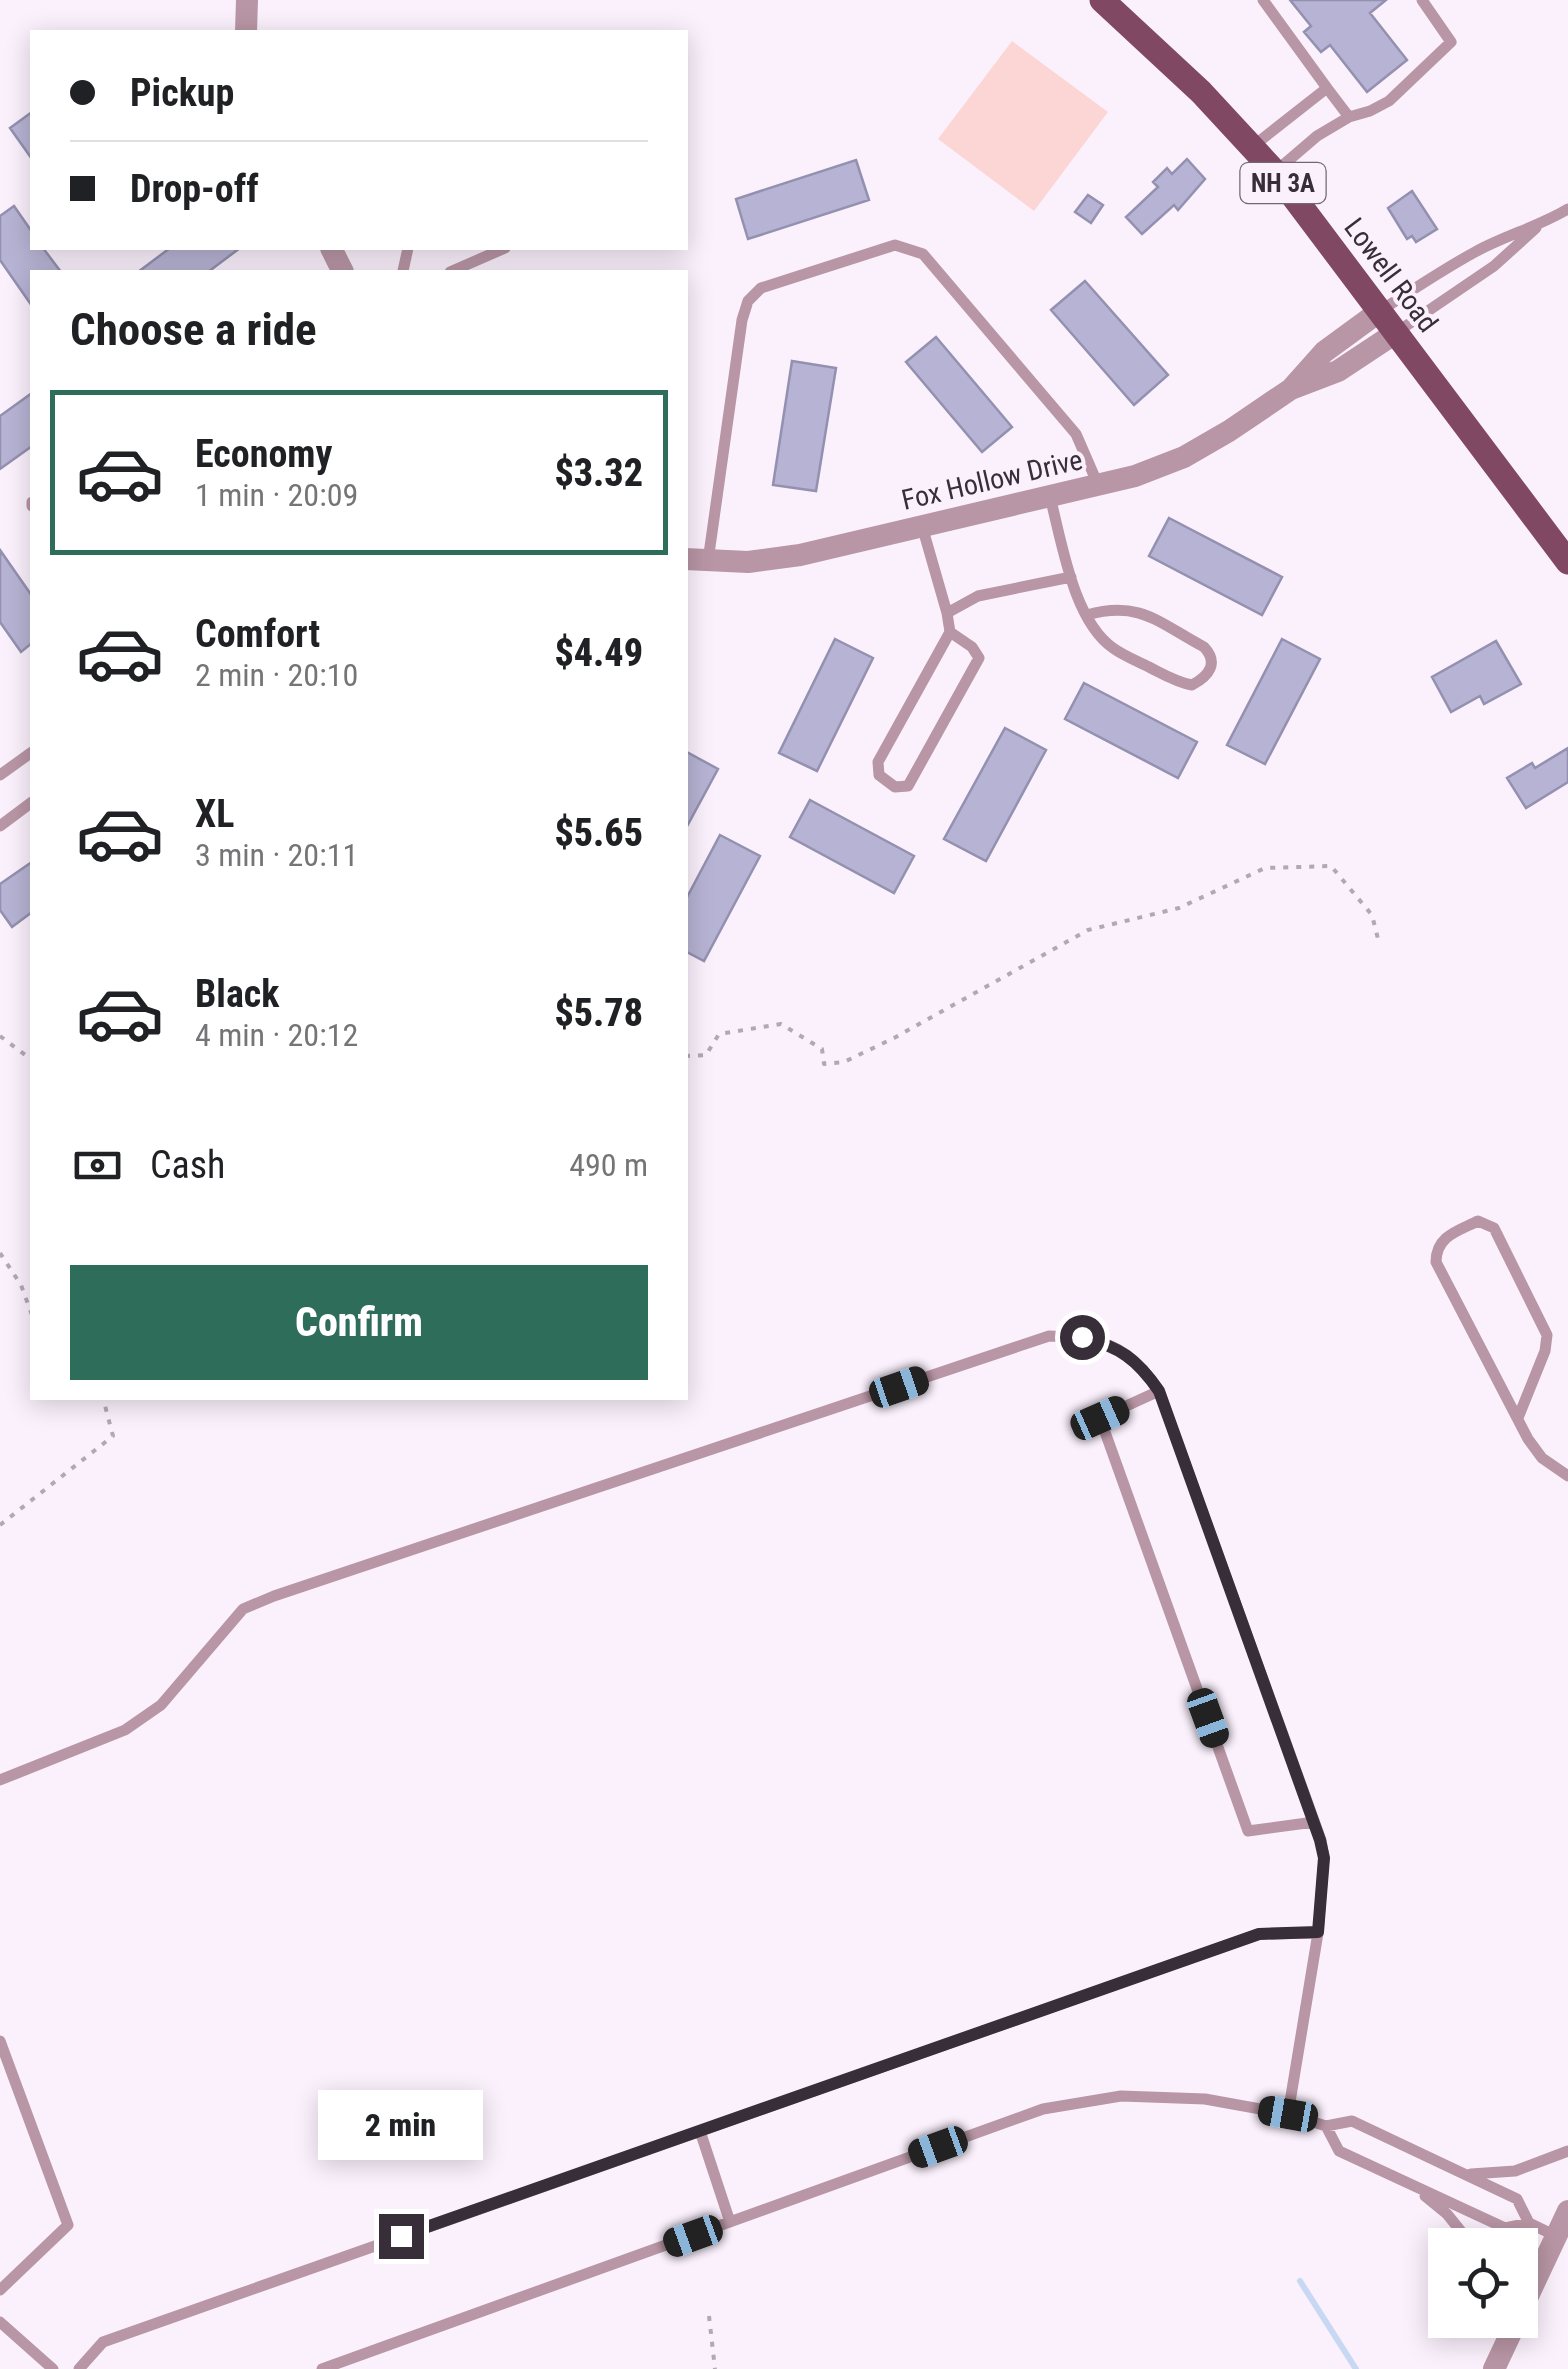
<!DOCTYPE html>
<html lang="en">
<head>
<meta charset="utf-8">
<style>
  :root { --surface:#fff; --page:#f2f2f2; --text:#202124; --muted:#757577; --line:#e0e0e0; --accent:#2e6d59 }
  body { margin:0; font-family:"Roboto Condensed",sans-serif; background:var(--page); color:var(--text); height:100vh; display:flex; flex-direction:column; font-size:38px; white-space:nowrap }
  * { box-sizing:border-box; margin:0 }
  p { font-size:32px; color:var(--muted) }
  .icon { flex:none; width:55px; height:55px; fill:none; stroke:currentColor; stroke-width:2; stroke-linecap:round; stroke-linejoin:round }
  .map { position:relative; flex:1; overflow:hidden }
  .details { position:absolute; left:30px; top:270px; width:658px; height:1130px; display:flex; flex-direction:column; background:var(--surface); border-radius:0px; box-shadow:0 5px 25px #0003 }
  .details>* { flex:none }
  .guide { position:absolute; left:30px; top:30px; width:658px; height:220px; border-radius:0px; box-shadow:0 5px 25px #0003; display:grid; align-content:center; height:220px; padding:0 40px; background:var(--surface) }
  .fabs { position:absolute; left:1428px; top:2228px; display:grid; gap:20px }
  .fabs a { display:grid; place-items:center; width:110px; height:110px; border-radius:0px; background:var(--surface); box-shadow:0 5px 25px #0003; font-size:50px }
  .end { position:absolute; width:45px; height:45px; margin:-22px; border:12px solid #372e39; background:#fff; box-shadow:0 0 0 5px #fff }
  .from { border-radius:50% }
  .bubble { position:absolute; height:70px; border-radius:0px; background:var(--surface); box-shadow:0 5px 25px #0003; font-size:32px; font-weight:800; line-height:70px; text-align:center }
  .car { position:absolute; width:30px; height:60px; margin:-30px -15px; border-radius:12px; box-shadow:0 0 8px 2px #0007; background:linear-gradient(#222 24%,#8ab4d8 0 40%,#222 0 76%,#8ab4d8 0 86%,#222 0) }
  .guide b { display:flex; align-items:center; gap:35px; height:95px; font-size:38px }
  .guide b+b { border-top:2px solid var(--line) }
  .guide i { width:25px; height:25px; background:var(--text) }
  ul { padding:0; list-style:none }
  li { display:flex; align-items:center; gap:30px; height:165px; margin:0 20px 15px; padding:0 20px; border:5px solid transparent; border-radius:0px }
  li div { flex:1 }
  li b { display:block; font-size:38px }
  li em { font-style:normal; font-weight:800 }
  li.current { border-color:var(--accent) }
  li>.icon { width:90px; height:90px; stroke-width:1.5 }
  h2 { padding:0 40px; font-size:45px; line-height:120px }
  .pay { display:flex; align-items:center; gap:25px; height:110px; padding:0 40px; font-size:38px }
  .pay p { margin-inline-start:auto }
  .action { display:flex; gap:20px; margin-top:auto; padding:20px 40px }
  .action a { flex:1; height:115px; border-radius:0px; background:var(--accent); color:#fff; font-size:40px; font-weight:800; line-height:115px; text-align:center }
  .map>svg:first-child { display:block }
  .green { fill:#fcd6d4 }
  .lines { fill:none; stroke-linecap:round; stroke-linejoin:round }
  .stream { stroke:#c8d8f2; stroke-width:6 }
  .building { fill:#b7b3d4; stroke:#9490af; stroke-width:2.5 }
  .path { stroke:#b2a8b4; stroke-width:4; stroke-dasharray:5 8; stroke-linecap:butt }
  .lane { stroke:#b996a5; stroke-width:11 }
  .street { stroke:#b996a5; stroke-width:22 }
  .primary { stroke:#814863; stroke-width:25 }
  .route { stroke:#372e39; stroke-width:12 }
  .labels { text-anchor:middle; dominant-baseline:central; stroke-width:8; stroke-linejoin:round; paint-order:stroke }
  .shield { fill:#fbf1fd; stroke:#726874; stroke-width:2.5 }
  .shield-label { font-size:25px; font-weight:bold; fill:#372e39 }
  .street-label { font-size:28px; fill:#372e39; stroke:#fbf1fd }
</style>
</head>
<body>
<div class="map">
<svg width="1568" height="2369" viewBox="0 0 1568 2369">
  <rect width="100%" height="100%" fill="#fbf1fd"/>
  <path class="green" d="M1012 41 1108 112 1034 211 938 139Z"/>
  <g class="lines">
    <path class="stream" d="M1300 2281 1356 2369"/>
  </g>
  <path class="building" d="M1290 0H1386L1370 13 1407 60 1367 92 1330 45 1321 52 1304 32 1311 26Z
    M32 112V159L10 128Z
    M1187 159 1205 179 1178 210 1174 205 1142 234 1126 217 1158 187 1153 182 1167 168 1172 174Z
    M856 160 869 200 748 239 736 199Z
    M1412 191 1437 229 1416 242 1412 236 1407 239 1388 208Z
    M1088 195 1103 205 1091 223 1075 212Z
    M14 206 32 232V248H43L61 272H32V306L0 260V216Z
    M170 248H240L208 272H138Z
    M1085 281 1168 375 1134 405 1051 310Z
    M936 337 1012 427 982 452 906 362Z
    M792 361 836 368 816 491 773 485Z
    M32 393V446L0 469V416Z
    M1169 518 1282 577 1262 615 1149 556Z
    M0 550 32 596V643L21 652 0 622Z
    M835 639 873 658 817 771 779 753Z
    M1282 639 1320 659 1265 764 1227 745Z
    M1496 641 1521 684 1484 704 1480 696 1451 712 1432 677Z
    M1084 683 1197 742 1178 778 1065 719Z
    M1005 728 1046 750 986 861 944 839Z
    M1568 748V782L1526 808 1507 778 1532 763 1535 768Z
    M685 751 718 769 685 830Z
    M810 800 914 856 894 893 790 837Z
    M720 835 760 856 704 961 685 951V901Z
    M32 862V912L12 927 0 910V884Z"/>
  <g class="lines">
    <path class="path" d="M0 1036 32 1060
      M685 1056 706 1055 719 1034 781 1024 822 1049 824 1064 844 1062 894 1038 1088 930 1179 908 1265 868 1331 866 1372 915 1379 943
      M0 1253 21 1285 32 1315
      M0 1525 113 1436 103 1398
      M709 2316 715 2369"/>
    <path class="lane" d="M1327 88 1349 117
      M1252 147 1327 88 1263 0
      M1275 172 1317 136 1349 117 1370 111 1389 101 1451 42 1422 0
      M403 271 408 248
      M450 272 505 248
      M1380 311C1411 291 1442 270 1475 252 1506 235 1538 227 1568 209
      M1397 332 1494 266 1536 228
      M1050 497C1062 542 1073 620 1113 648 1124 656 1137 661 1149 667 1163 674 1176 682 1192 685 1209 676 1219 663 1204 647 1159 623 1140 600 1087 615
      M32 502V506
      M922 526 947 613
      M708 561 742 320 748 301 761 288 895 245 923 254 1076 434 1099 487
      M950 632 972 647 979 658 908 786 895 787 879 775 878 762 950 632 947 613 978 596 1071 577
      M0 775 32 752
      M0 826 32 802
      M1159 1391 1100 1418 1248 1831 1314 1822
      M1518 1418 1545 1351 1547 1335 1494 1228 1478 1221C1458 1231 1436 1236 1436 1262L1528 1439 1542 1458 1568 1476
      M0 1780 125 1730 161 1705 243 1609 274 1596 1049 1336C1103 1338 1129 1345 1159 1391L1321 1840 1324 1858 1318 1933 1288 2114
      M0 2041 68 2225 0 2290
      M1326 2126 1339 2151 1505 2228 1529 2223 1556 2236
      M700 2131 730 2222
      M1471 2174 1515 2171 1568 2151
      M1425 2196 1447 2214 1472 2245
      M0 2322 53 2369
      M79 2369 103 2342 1259 1934 1318 1933
      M322 2369 1043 2109 1121 2096 1205 2099 1288 2114 1326 2126 1352 2121 1517 2199 1529 2223"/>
    <path class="street" d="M246 32 247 0
      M331 248 343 272
      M1291 389 1324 352 1380 311
      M685 559 748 562 800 555 1135 476 1184 457 1229 431 1291 389 1338 371 1397 332
      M1520 2313 1568 2211
      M1494 2369 1517 2320"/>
    <path class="primary" d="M1102 0 1201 92 1275 172 1568 562"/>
  </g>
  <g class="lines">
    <path class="route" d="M401 2236 1259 1934 1318 1932 1324 1858 1320 1840 1159 1391C1137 1359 1120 1347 1082 1337"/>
  </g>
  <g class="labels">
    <rect class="shield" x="1240.5" y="163" width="85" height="40" rx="8"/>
    <g class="shield-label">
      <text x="1283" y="183">NH 3A</text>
    </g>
    <g class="street-label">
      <text transform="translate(1391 275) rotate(53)">Lowell Road</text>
      <text transform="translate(992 480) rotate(-13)">Fox Hollow Drive</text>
    </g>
  </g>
</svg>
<div class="fabs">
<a><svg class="icon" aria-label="locate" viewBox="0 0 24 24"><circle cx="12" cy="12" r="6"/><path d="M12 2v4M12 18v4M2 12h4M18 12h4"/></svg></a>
</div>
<i class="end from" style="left:1082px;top:1337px"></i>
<i class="end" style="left:401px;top:2236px"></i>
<div class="bubble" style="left:318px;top:2090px;width:165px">2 min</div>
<i class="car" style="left:899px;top:1387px;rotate:71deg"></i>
<i class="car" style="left:1100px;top:1418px;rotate:66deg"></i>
<i class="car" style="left:1208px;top:1718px;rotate:160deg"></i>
<i class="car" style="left:1288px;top:2114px;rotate:280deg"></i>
<i class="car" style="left:938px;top:2147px;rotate:250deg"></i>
<i class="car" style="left:693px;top:2236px;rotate:250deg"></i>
<div class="guide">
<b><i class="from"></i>Pickup</b>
<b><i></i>Drop-off</b>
</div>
<section class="details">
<h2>Choose a ride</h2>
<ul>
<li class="current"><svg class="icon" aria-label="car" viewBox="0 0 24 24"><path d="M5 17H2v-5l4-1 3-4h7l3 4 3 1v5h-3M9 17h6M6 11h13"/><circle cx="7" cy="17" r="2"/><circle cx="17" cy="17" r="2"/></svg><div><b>Economy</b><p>1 min · 20:09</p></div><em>$3.32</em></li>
<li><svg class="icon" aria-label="car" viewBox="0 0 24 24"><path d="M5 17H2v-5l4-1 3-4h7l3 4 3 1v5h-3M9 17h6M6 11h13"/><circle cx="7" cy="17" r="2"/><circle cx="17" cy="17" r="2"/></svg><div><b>Comfort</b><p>2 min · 20:10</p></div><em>$4.49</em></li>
<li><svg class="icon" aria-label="car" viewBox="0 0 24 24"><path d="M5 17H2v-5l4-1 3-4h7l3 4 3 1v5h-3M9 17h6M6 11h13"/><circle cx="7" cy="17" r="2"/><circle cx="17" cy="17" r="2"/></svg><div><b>XL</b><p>3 min · 20:11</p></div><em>$5.65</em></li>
<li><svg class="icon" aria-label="car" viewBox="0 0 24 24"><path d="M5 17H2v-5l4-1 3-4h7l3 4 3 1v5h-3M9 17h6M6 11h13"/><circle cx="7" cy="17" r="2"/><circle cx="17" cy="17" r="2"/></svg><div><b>Black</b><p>4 min · 20:12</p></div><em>$5.78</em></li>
</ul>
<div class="pay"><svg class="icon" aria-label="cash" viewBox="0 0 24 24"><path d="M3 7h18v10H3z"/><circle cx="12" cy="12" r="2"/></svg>Cash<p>490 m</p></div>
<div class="action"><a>Confirm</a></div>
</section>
</div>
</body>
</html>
